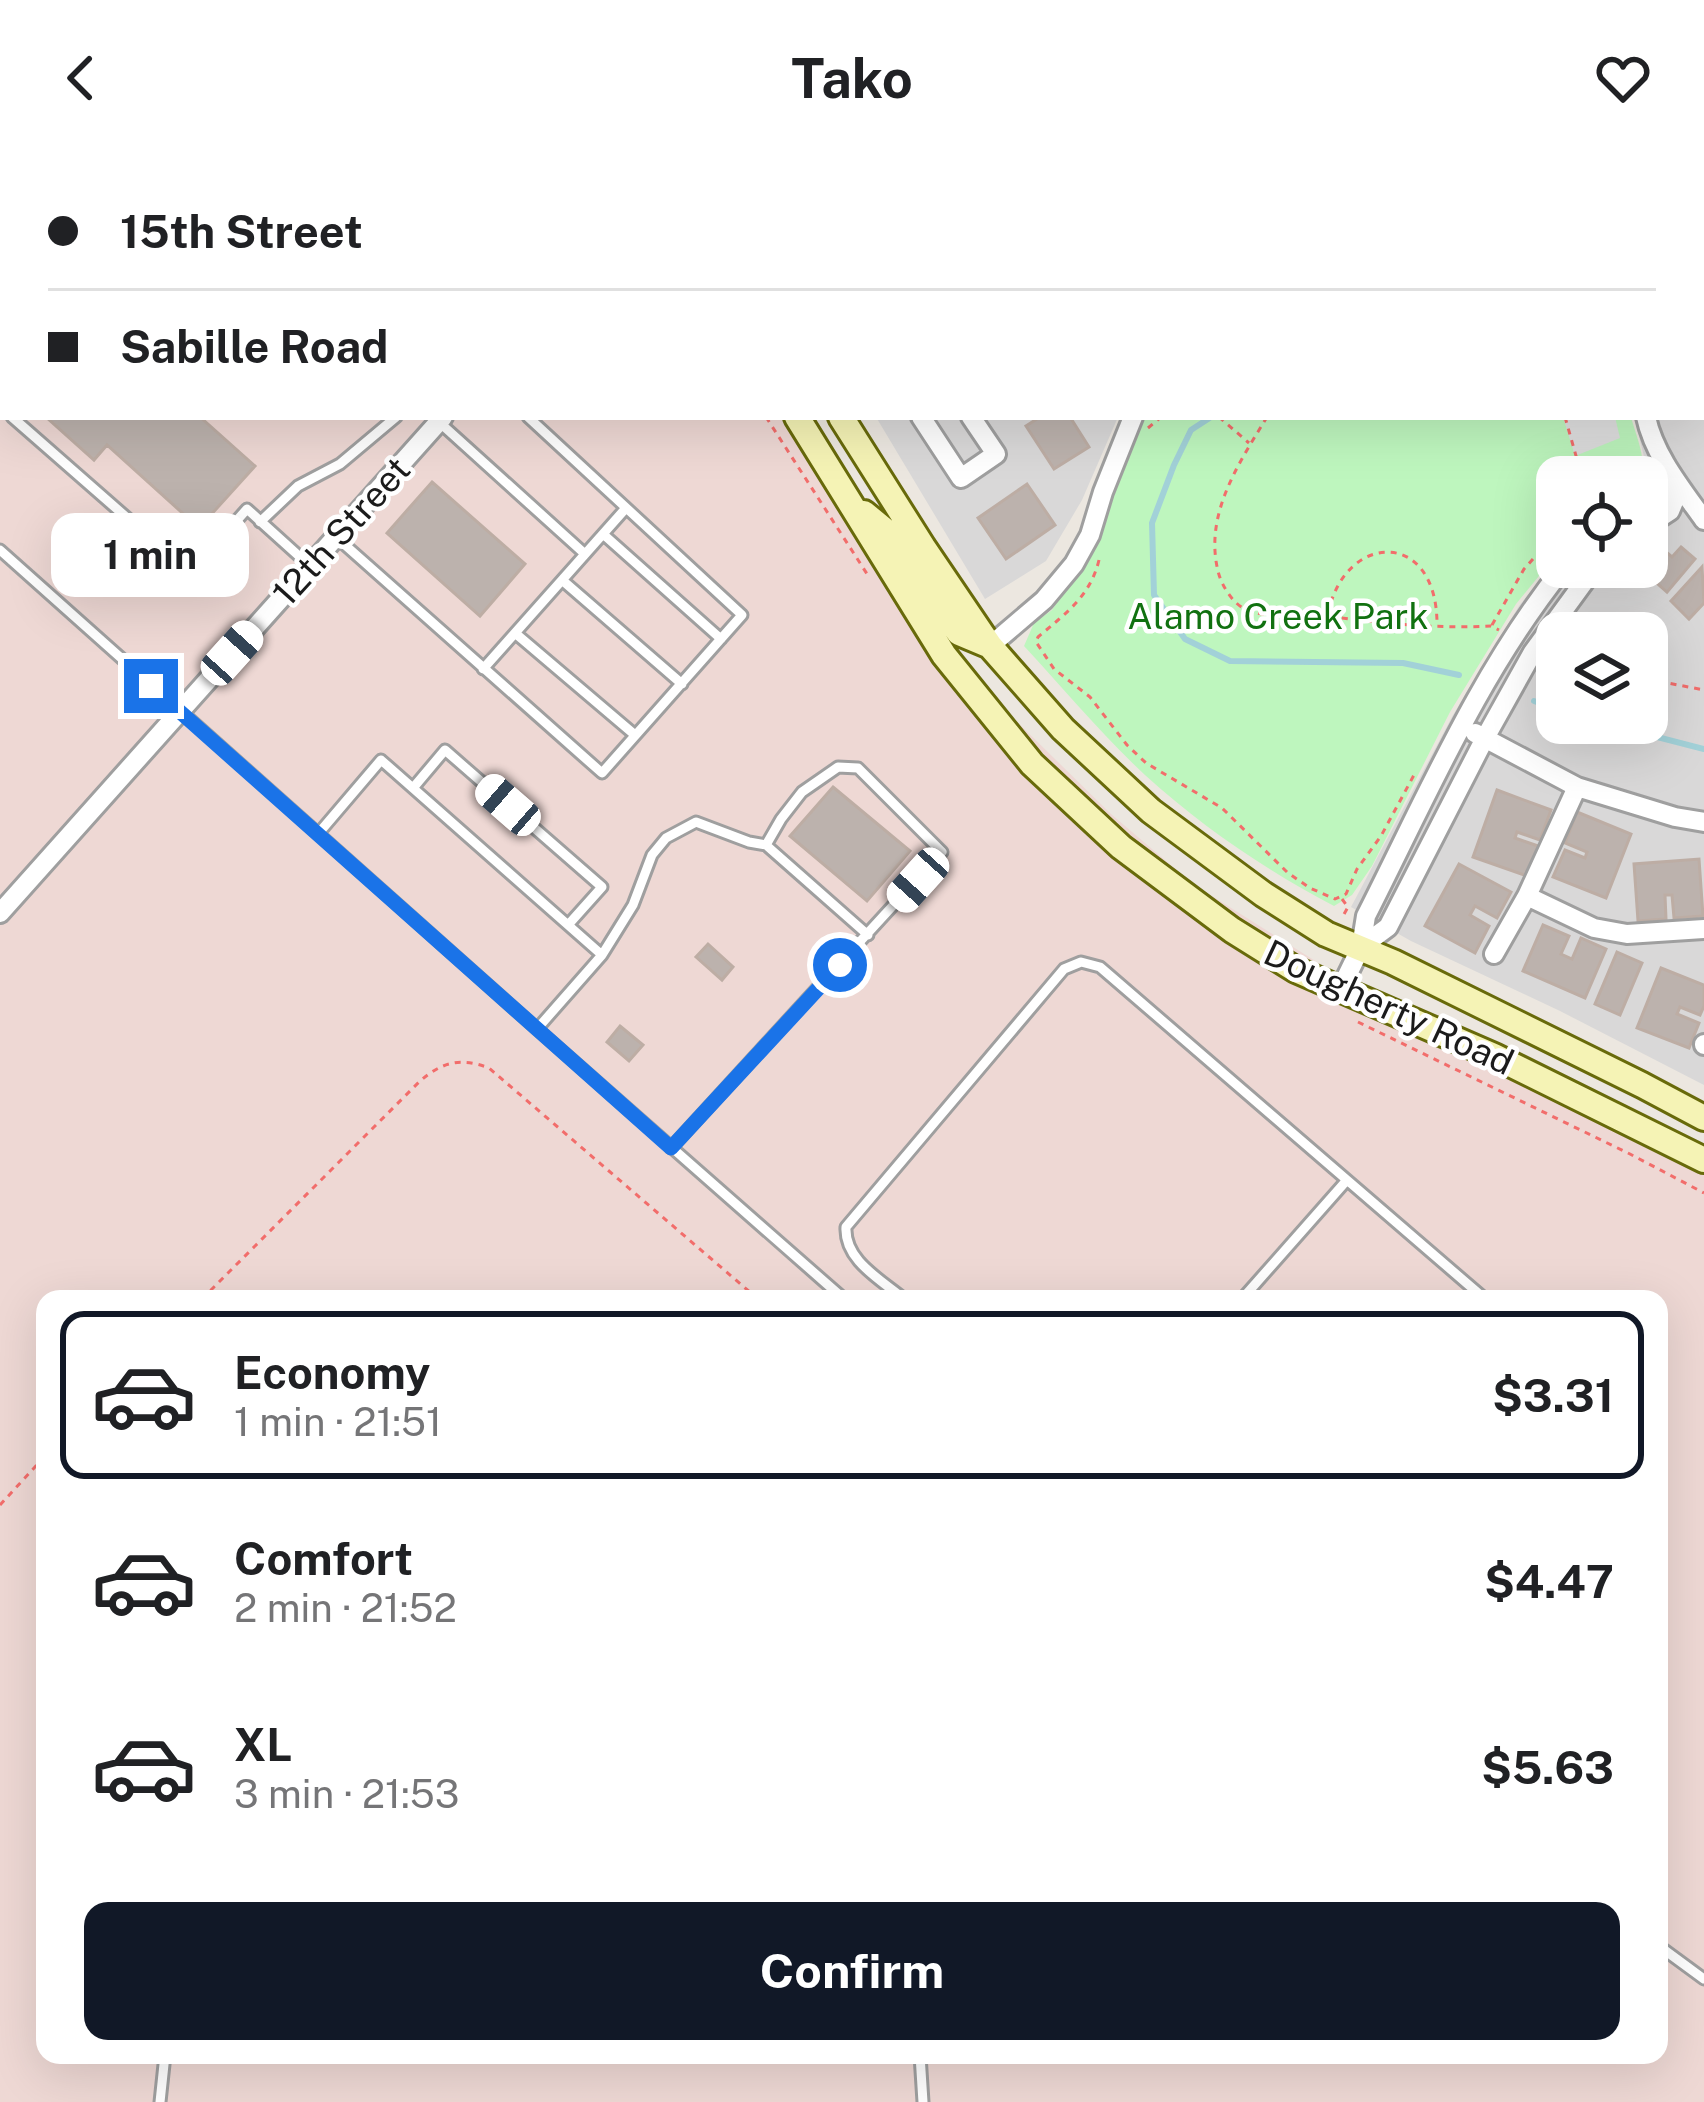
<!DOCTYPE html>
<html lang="en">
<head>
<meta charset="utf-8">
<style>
  :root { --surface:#fff; --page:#f2f2f2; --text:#202124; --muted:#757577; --line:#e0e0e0; --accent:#111827 }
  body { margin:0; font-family:"Public Sans",sans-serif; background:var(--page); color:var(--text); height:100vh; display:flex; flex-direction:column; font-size:45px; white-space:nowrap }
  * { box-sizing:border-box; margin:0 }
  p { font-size:39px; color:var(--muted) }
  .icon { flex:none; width:66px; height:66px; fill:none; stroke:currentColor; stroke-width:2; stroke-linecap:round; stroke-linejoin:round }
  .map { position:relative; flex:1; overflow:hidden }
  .panel { position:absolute; left:36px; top:1134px; width:1632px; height:774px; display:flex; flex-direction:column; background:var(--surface); border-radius:24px; box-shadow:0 12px 48px #0002 }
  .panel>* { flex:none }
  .top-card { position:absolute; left:0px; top:0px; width:1704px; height:264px; box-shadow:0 12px 48px #0002; display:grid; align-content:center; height:264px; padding:0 48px; background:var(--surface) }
  .fabs { position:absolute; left:1536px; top:300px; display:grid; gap:24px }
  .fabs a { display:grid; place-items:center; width:132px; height:132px; border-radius:24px; background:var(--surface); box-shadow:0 12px 48px #0002; font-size:60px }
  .end { position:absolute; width:54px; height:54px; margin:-27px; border:15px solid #1a73e8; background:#fff; box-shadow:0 0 0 6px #fff }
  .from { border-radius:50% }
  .bubble { position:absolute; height:84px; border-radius:24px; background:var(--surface); box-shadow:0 12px 48px #0002; font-size:39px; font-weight:700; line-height:84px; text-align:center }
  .car { position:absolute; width:36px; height:72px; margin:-36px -18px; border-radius:15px; box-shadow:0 0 9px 3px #0007; background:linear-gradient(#fff 24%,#345 0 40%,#fff 0 76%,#345 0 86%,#fff 0) }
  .top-card b { display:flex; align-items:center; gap:42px; height:114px; font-size:45px }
  .top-card b+b { border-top:3px solid var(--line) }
  .top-card i { width:30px; height:30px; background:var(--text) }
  ul { padding:21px 0 0; list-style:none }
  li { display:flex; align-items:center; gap:36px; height:168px; margin:0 24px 18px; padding:0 24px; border:6px solid transparent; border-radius:24px }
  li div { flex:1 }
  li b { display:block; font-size:45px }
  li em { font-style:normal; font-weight:700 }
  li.active { border-color:var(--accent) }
  li>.icon { width:108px; height:108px; stroke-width:1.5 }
  .primary-button { display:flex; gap:24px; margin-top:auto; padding:24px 48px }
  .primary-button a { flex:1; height:138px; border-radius:24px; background:var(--accent); color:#fff; font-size:48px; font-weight:700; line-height:138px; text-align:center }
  header { display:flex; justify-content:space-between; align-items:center; height:156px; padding:0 48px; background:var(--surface); font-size:54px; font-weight:700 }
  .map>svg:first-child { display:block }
  .residential { fill:#d9d8d8; fill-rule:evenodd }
  .military { fill:#eed8d4; fill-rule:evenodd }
  .park { fill:#bef6be }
  .parking { fill:#dfdfdf }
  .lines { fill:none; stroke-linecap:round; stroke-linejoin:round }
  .stream { stroke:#a2d1d8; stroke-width:6 }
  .building { fill:#bcb2ad; stroke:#bdada4; stroke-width:3 }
  .lane-casing { stroke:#9f9f9f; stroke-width:15 }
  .street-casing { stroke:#9f9f9f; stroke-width:24 }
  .secondary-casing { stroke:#686a0a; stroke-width:30 }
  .path { stroke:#f26d6b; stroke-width:3; stroke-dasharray:6 6; stroke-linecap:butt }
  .lane { stroke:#fff; stroke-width:9 }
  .street { stroke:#fff; stroke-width:18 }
  .secondary { stroke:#f5f3b5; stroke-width:24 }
  .route { stroke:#1a73e8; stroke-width:15 }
  .labels { text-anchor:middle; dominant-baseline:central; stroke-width:9; stroke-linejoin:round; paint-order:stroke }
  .street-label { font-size:36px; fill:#1b1b1b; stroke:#fff }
  .park-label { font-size:36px; fill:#117110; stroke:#fff }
</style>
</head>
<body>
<header><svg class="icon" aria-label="back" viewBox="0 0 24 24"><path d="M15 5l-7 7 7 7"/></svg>Tako<svg class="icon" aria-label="heart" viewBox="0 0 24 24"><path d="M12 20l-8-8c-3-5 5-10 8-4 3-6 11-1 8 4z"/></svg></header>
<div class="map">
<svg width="1704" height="1946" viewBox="0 0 1704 1946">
  <rect width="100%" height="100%" fill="#ece7e0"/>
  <path class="residential" d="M706 0H1167L1169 3H708Z
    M1357 0H1704V929L1560 855 1411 785 1351 751 1453 559 1519 450 1557 402V411H1647L1645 321 1648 316 1634 261H1701V3H1358ZM1557 477H1647V567H1557Z
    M876 261H1118L1082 344 1046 405 985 443Z"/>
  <path class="military" d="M0 0H609L612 3H3V261H807L960 498 1006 555 1111 658 1193 728 1352 828 1704 999V1946H0ZM45 1143H1659V1899H45Z"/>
  <path class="park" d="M1144 261H1631C1636 280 1647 303 1641 321H1557V398L1516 448 1450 556 1372 710 1352 739 1334 750C1266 714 1202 671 1145 619 1102 579 1064 533 1024 490L1034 467 1052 454 1094 390Z"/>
  <path class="parking" d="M1563 261H1615L1620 282 1575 300Z"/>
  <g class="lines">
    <path class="stream" d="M1286 0 1288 3
      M1211 261 1191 274 1174 309 1152 367 1154 439 1185 483 1230 505 1403 507 1459 519
      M1534 545 1557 553
      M1603 567 1704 593"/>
  </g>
  <path class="building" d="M46 261H200L255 310 199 372 107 289 94 304Z
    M1040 261H1070L1089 291 1054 313 1026 270Z
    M432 326 525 408 480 460 387 377Z
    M1027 328 1055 369 1006 403 978 362Z
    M1681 391 1695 403 1667 436 1650 421 1654 416 1649 411 1664 394 1672 401Z
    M1702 411 1704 447 1689 463 1671 445Z
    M833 631 910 695 867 745 790 680Z
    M1497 634 1551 654 1540 684 1517 676 1515 682 1538 690 1527 720 1473 701Z
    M1577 656 1631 678 1606 742 1553 721 1565 694 1585 702 1587 696 1565 687Z
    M1699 703 1703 760 1674 762 1672 739H1665L1666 763 1638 765 1634 708Z
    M1459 708 1511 736 1497 762 1475 750 1470 759 1489 770 1475 797 1425 770Z
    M1543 769 1569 780 1561 798 1572 803 1581 782 1606 793 1585 842 1523 815Z
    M708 788 733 811 722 824 696 801Z
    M1617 796 1642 807 1620 859 1595 848Z
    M1661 812 1704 829V850L1700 859 1680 851 1677 858 1699 867 1689 892 1637 872Z
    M620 870 643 889 629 905 607 886Z"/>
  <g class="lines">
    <g class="lane-casing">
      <path id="lane" d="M244 0 247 3
        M859 0 862 3
        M182 3 185 0
        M793 3 796 0
        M0 208 3 204
        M0 251 3 253
        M12 261 190 417 247 353 310 410
        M439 266 585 398
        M260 366 298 330 340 308 396 261
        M603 378 721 483
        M336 381 602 617 742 459 528 261
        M0 394 537 873 844 1143
        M562 424 682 528
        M515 477 635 579
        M483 513 626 352
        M413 632 445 594 602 731 568 769
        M318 678 381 604 602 799
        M537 873 602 799 633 749 652 699 666 682 696 666 749 686 766 689 868 779
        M671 992 942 696 858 612 838 611 802 636 781 663 766 689
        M904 1143C880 1123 844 1104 846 1071L1064 813 1081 806 1100 811 1485 1143
        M1242 1143 1347 1024
        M1659 1790 1704 1823
        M920 1899 923 1946
        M160 1946 165 1899"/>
    </g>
    <g class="street-casing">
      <path id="street" d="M743 0 745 3
        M1184 0 1186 3
        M1441 0 1442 3
        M1586 3 1587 0
        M1696 3 1698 0
        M0 15 3 12
        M1701 151 1704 153
        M921 261 961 322 996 298 971 261
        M1646 261C1654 299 1682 333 1704 364
        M1647 338 1655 332 1680 331 1670 355 1647 370
        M990 490 1044 444 1074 408 1090 379 1103 336 1133 261
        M1475 577 1577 631 1675 661 1704 666
        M1527 740 1594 772 1627 778 1704 773
        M0 757 443 261
        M1361 791 1388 771 1485 582 1533 496 1595 411
        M1494 798 1527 740 1577 631
        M1340 834 1361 791 1366 760C1426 642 1480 515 1564 411
        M1704 888V889"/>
    </g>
    <g class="secondary-casing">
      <path id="secondary" d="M593 0 596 3
        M654 0 658 3
        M797 261 944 499 1032 608 1121 691 1232 774 1296 814 1494 900 1704 1004
        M841 261 923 391 990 490 1063 573 1151 655 1263 738 1326 778 1393 806 1642 929 1704 962
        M864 357 887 376 959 477 990 490"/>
    </g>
    <path class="path" d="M555 0 558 3
      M1334 0 1335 3
      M766 261 869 421
      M1219 261 1249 287
      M1267 261C1239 307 1204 358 1218 415 1221 428 1231 445 1243 452 1268 465 1299 457 1325 460 1381 467 1435 473 1491 470L1499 474
      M1565 261 1582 321
      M1148 272 1161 261
      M1099 404C1090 441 1065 458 1038 481L1036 486 1054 513 1090 541 1127 589 1146 607 1222 652 1288 717 1310 732 1335 743 1346 738 1357 713 1381 680 1414 619
      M1328 458C1344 376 1438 371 1437 470
      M1492 469 1524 413 1557 376
      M1647 523 1704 534
      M1342 743 1348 751 1343 760
      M1358 866 1630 998 1704 1037
      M202 1143 420 925C442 906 461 901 489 912L758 1143
      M0 1349 45 1300"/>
    <use href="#lane" class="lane"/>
    <use href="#street" class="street"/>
    <use href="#secondary" class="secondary"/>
  </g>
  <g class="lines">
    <path class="route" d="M151 530 671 992 840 809"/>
  </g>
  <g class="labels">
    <g class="street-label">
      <text transform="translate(341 375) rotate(-48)">12th Street</text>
      <text transform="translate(1389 851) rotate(25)">Dougherty Road</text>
    </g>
    <g class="park-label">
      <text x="1278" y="460">Alamo Creek Park</text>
    </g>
  </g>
</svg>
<div class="fabs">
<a><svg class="icon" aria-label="locate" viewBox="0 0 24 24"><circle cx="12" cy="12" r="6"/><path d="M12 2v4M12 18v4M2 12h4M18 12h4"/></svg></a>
<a><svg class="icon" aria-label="layers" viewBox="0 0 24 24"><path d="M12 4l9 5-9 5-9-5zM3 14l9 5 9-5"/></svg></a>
</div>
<i class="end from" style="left:840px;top:809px"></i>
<i class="end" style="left:151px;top:530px"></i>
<div class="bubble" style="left:51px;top:357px;width:198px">1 min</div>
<i class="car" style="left:232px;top:497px;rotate:42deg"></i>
<i class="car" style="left:508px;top:649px;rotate:311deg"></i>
<i class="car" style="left:918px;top:724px;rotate:222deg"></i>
<div class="top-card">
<b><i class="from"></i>15th Street</b>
<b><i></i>Sabille Road</b>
</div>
<section class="panel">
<ul>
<li class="active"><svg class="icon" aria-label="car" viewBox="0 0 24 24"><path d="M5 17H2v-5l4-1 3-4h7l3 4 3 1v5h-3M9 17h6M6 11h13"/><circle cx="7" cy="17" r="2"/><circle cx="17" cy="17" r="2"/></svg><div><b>Economy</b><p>1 min · 21:51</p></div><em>$3.31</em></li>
<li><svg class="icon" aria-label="car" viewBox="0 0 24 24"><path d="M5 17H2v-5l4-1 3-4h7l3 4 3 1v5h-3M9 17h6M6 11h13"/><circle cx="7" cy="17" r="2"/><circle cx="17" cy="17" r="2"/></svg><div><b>Comfort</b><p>2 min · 21:52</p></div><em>$4.47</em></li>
<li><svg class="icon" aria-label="car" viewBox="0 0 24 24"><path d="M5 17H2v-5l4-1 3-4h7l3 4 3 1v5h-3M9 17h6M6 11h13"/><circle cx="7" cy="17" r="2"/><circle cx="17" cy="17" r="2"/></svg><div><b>XL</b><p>3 min · 21:53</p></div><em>$5.63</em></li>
</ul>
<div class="primary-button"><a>Confirm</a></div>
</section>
</div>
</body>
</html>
